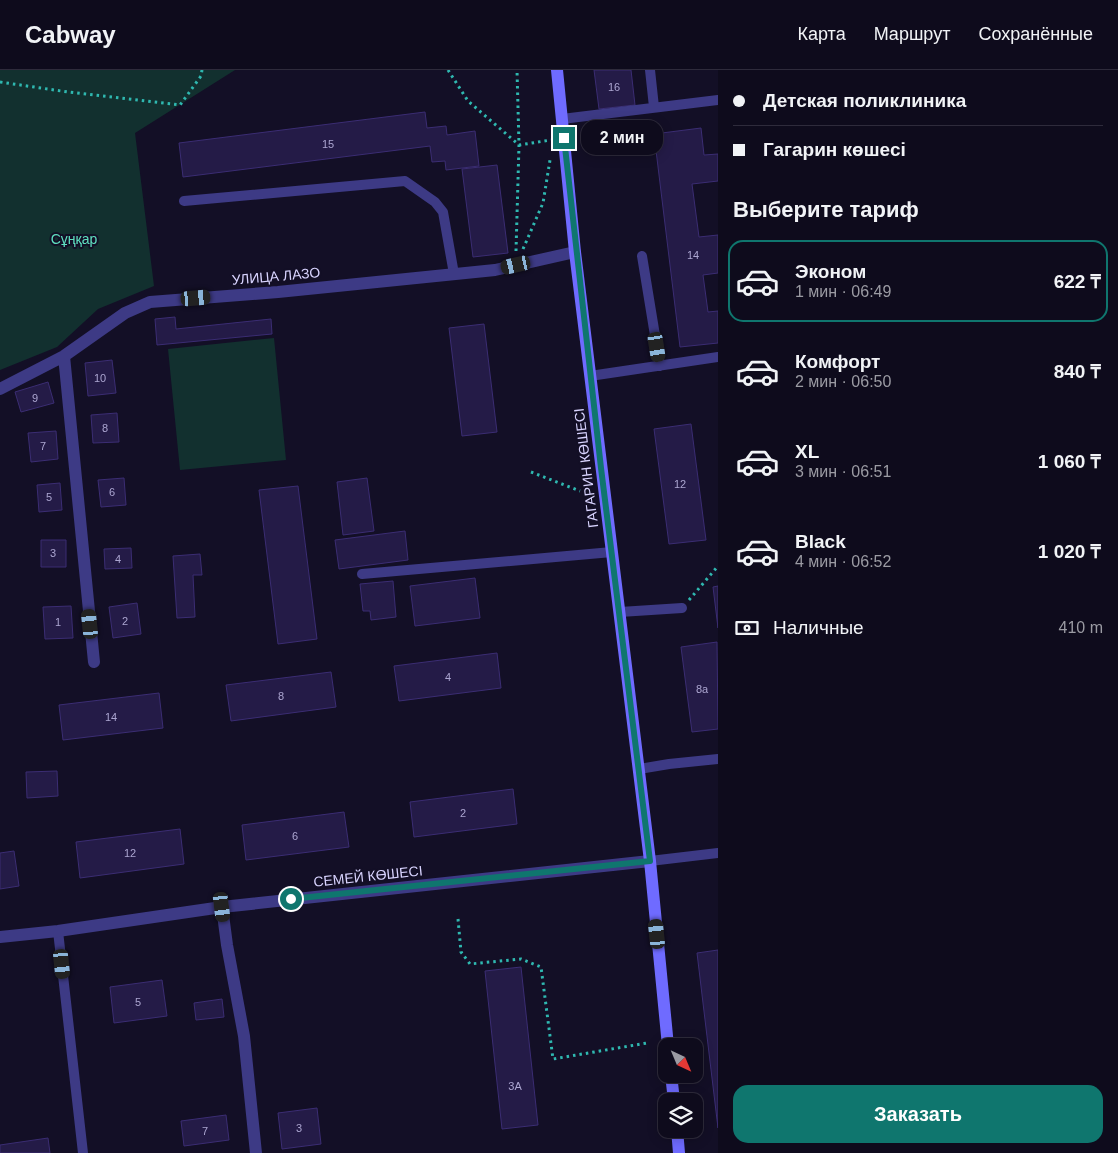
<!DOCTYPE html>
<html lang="ru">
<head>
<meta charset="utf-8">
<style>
  :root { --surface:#0e0b1c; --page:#1c1929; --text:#f1f3f6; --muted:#9b9ba3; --line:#2e2b3b; --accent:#0f766e }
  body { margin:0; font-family:Helvetica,sans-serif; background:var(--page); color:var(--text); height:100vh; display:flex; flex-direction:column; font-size:19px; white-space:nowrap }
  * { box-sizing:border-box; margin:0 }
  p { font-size:16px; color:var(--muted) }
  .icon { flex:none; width:28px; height:28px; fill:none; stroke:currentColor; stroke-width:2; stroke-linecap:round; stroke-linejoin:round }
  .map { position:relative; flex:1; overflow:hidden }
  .panel { display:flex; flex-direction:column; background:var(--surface); width:400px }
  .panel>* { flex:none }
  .hud { display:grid; align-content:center; height:110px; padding:0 15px; background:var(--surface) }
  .needle { width:32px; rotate:136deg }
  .tools { position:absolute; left:658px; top:968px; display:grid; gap:10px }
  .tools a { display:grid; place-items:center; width:45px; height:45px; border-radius:10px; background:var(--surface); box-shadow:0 2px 12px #0003,0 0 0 1px var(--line); font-size:25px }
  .end { position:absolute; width:22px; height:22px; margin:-11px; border:6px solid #0f766e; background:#fff; box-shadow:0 0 0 2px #fff }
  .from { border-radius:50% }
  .bubble { position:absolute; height:35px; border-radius:15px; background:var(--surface); box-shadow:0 2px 12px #0003,0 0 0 1px var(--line); font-size:16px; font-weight:800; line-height:35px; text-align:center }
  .car { position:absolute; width:15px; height:30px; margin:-15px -8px; border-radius:6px; box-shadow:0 0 4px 1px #0007; background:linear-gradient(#222 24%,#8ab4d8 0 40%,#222 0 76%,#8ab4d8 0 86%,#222 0) }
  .hud b { display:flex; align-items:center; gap:18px; height:48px; font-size:19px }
  .hud b+b { border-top:1px solid var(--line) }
  .hud i { width:12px; height:12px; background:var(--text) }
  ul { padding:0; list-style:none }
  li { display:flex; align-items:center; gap:15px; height:82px; margin:0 10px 8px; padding:0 5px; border:2px solid transparent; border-radius:15px }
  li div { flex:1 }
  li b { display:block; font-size:19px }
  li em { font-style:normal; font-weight:800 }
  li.selected { border-color:var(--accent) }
  li>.icon { width:45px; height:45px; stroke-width:1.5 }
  h2 { padding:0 15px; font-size:22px; line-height:60px }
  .pay { display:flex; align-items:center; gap:12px; height:55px; padding:0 15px; font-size:19px }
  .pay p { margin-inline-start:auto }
  .button { display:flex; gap:10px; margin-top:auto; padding:10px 15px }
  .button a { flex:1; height:58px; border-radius:15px; background:var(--accent); color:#fff; font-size:20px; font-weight:800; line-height:58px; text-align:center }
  header { display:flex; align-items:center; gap:30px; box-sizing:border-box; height:70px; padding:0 25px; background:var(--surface); border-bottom:1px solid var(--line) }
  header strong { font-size:24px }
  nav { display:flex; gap:28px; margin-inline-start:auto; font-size:18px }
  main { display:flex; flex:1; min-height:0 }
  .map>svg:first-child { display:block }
  .green { fill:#12302f }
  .building { fill:#241b47; stroke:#3b2d73 }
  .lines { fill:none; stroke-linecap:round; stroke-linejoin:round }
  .path { stroke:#2fb8b0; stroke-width:3; stroke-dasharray:2.5 4; stroke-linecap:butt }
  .lane { stroke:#3d3a85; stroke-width:10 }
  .street { stroke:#3d3a85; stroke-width:12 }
  .secondary { stroke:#6f6bff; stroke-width:12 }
  .route { stroke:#0f766e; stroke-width:6 }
  .labels { text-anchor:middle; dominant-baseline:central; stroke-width:4; stroke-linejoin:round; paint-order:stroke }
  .number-label { font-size:11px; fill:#aca6d1 }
  .park-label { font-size:14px; fill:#5fe0c0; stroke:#130f26 }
  .street-label { font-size:14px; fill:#d9d4ff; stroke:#130f26 }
</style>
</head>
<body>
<header>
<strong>Cabway</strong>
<nav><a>Карта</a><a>Маршрут</a><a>Сохранённые</a></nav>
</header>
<main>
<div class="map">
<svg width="718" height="1083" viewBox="0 0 718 1083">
  <rect width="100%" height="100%" fill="#130f26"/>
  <path class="green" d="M0 0H235L135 63 154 216 98 239 57 277 0 300Z
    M274 268 286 390 180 400 168 279Z"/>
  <path class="building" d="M594 0H631L635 35 599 39Z
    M425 42 427 58 446 56 447 65 475 61 479 96 446 100 445 91 432 92 430 76 183 107 179 73Z
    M701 58 704 85 718 84V111L692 114 699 167 718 165V203L703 205 708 242 718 241V273L680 277 654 64Z
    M497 95 508 183 473 187 462 99Z
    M175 247 176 259 271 249 272 264 157 275 155 249Z
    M484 254 497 362 462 366 449 258Z
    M112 290 116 323 88 326 85 293Z
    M48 312 54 333 21 342 15 322Z
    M117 343 119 372 93 373 91 345Z
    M691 354 706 470 669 474 654 359Z
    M56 361 58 389 31 392 28 363Z
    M124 408 126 435 101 437 98 410Z
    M367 408 374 461 343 465 337 412Z
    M60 413 62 440 39 442 37 415Z
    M298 416 317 569 278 574 259 420Z
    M405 461 408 490 339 499 335 470Z
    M41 470H66V497H41Z
    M131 478 132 498 105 499 104 479Z
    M200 484 202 505H193L195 547 177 548 173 486Z
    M475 508 480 548 415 556 410 516Z
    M393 511 396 547 371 550 370 541H363L360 514Z
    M718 516V558L713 517Z
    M137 533 141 564 113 568 109 537Z
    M71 536 73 568 45 569 43 537Z
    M717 572 718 659 692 662 681 577Z
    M497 583 501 618 399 631 394 596Z
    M331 602 336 637 231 651 226 615Z
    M159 623 163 658 63 670 59 635Z
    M57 701 58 726 27 728 26 702Z
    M513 719 517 754 414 767 410 732Z
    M344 742 349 777 246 790 242 755Z
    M180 759 184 794 80 808 76 772Z
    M14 781 19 816 0 819V783Z
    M718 880V1058L697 883Z
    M521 897 538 1055 502 1059 485 901Z
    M162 910 167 946 114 953 110 917Z
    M222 929 224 947 196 950 194 933Z
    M317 1038 321 1074 282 1079 278 1043Z
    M226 1045 229 1070 184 1076 181 1051Z
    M48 1068 50 1083H0V1075Z"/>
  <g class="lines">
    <path class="path" d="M448 0 468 31 519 75 551 70
      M0 12 68 22 180 35 201 6 202 0
      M523 179 543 133 550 90
      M516 181 519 75 517 0
      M531 402 580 421
      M689 530 718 496
      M458 849 461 882 470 894 521 889 541 897 553 989 647 973"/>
    <path class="lane" d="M650 0 654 37
      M562 49 718 30
      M184 131 405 111 435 132 443 142 454 204
      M642 186 660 296
      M590 306 718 287
      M362 504 612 482
      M620 542 682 538
      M639 699 669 694 718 689
      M650 791 718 783
      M58 861 83 1083"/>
    <path class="street" d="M64 286 94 592
      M0 319 64 286 125 243 150 232 278 222 495 200 575 182
      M222 837 227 875 244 966 256 1083
      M0 867 58 861 222 837 650 791"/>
    <path class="secondary" d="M557 0 575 182 650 791 668 976
      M671 1004 674 1031
      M677 1059 679 1083"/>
  </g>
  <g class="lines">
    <path class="route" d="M291 829 650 791 601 398 564 68"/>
  </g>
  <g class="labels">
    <g class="number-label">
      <text x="614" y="17">16</text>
      <text x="328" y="74">15</text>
      <text x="693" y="185">14</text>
      <text x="100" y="308">10</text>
      <text x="35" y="328">9</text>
      <text x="105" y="358">8</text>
      <text x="43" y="376">7</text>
      <text x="680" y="414">12</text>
      <text x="112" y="422">6</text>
      <text x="49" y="427">5</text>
      <text x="53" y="483">3</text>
      <text x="118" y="489">4</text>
      <text x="125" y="551">2</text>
      <text x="58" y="552">1</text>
      <text x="448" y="607">4</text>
      <text x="702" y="619">8а</text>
      <text x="281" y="626">8</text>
      <text x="111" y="647">14</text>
      <text x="463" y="743">2</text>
      <text x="295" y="766">6</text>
      <text x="130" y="783">12</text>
      <text x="138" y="932">5</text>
      <text x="515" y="1016">3А</text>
      <text x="299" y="1058">3</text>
      <text x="205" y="1061">7</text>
    </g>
    <g class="park-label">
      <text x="74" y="169">Сұңқар</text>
    </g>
    <g class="street-label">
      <text transform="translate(276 206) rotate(-5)">УЛИЦА ЛАЗО</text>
      <text transform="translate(586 398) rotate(-97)">ГАГАРИН КӨШЕСІ</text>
      <text transform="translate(368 806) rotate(-6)">СЕМЕЙ КӨШЕСІ</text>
    </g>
  </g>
</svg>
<div class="tools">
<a><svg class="needle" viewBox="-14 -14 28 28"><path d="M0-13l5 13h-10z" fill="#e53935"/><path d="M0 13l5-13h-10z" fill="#9b9ba3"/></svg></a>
<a><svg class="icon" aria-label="layers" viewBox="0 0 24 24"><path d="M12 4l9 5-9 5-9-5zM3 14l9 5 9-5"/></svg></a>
</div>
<i class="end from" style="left:291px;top:829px"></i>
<i class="end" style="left:564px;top:68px"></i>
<div class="bubble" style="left:581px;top:50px;width:82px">2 мин</div>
<i class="car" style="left:516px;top:195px;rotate:257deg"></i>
<i class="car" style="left:196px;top:228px;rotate:85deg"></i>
<i class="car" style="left:657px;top:277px;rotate:171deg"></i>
<i class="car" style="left:90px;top:554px;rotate:354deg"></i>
<i class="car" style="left:222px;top:837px;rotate:173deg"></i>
<i class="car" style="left:657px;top:864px;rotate:354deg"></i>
<i class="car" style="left:62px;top:894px;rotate:174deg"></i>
</div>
<section class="panel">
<div class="hud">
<b><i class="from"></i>Детская поликлиника</b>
<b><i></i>Гагарин көшесі</b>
</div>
<h2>Выберите тариф</h2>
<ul>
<li class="selected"><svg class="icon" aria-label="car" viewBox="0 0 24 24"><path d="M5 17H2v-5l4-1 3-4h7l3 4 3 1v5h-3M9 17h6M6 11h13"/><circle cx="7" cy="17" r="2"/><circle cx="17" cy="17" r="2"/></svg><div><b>Эконом</b><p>1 мин · 06:49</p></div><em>622 ₸</em></li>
<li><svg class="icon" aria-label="car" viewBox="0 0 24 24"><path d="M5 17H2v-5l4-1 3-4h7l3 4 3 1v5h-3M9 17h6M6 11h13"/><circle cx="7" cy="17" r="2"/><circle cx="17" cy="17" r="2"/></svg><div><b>Комфорт</b><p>2 мин · 06:50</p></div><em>840 ₸</em></li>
<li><svg class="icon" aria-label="car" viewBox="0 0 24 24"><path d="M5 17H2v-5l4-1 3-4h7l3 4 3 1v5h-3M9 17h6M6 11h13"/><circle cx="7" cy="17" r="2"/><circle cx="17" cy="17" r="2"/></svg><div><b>XL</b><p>3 мин · 06:51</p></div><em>1 060 ₸</em></li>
<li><svg class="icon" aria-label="car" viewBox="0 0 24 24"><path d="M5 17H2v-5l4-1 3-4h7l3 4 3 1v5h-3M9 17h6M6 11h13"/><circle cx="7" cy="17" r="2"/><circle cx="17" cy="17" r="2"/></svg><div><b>Black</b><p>4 мин · 06:52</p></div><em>1 020 ₸</em></li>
</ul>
<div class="pay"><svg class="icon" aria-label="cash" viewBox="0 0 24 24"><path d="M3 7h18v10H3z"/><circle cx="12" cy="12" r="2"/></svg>Наличные<p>410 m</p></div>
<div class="button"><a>Заказать</a></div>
</section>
</main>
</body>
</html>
